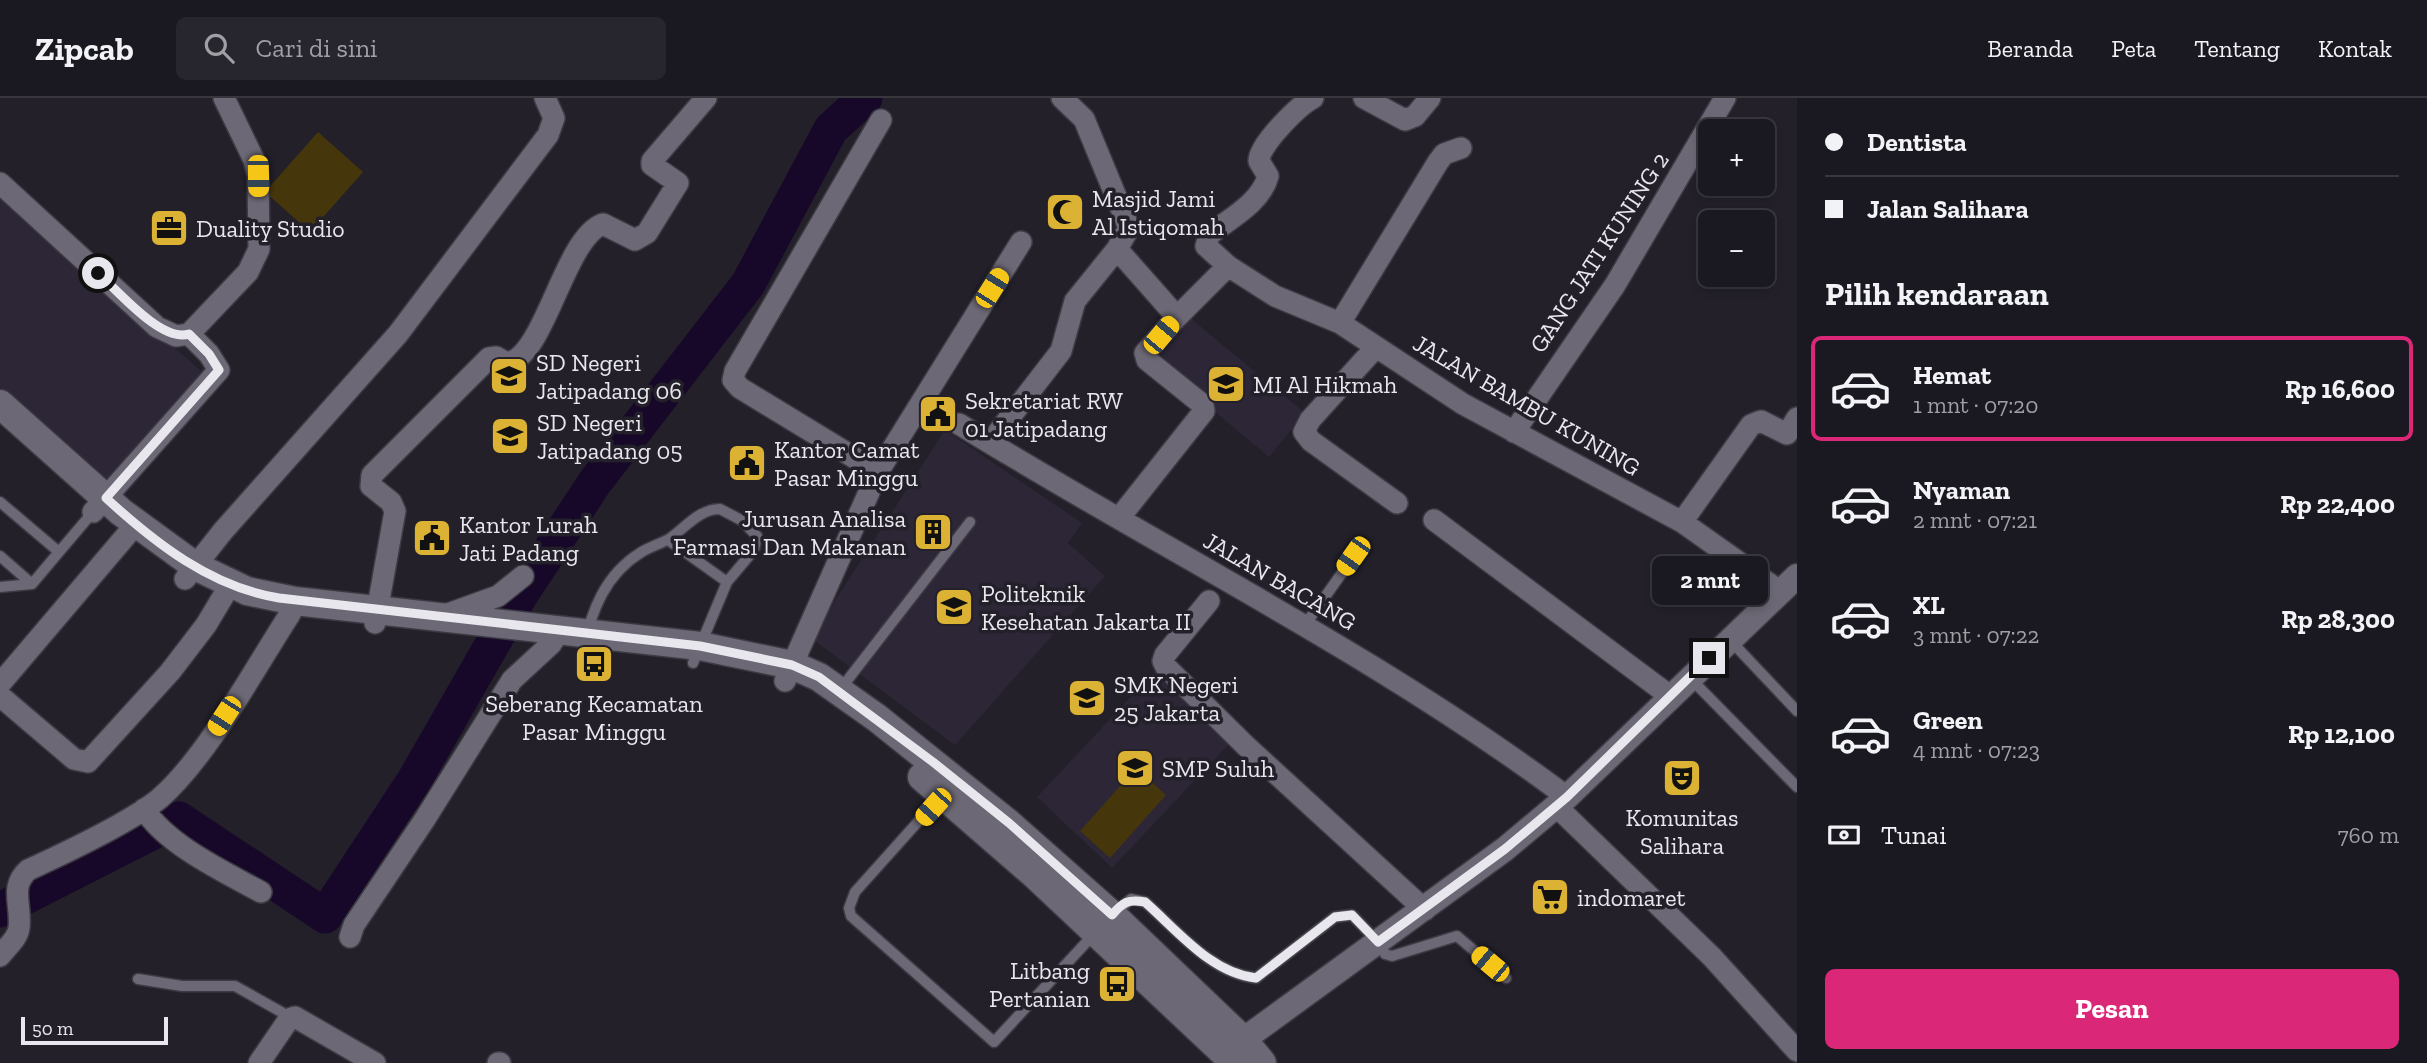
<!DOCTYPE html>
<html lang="id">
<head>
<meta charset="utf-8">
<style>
  :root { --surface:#1a1820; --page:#27252d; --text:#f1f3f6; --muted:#9fa0a5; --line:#38373e; --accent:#db2777 }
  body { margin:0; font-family:"Zilla Slab",serif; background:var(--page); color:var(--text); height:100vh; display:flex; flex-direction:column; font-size:26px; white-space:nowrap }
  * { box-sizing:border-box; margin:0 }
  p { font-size:23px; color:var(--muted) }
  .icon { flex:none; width:38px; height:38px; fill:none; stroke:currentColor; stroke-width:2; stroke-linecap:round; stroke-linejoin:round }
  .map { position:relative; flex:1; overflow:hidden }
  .details { display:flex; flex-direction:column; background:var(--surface); width:630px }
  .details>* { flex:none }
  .guide { display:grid; align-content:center; height:154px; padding:0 28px; background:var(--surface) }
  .buttons { position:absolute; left:1698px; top:21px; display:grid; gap:14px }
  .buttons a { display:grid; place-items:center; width:77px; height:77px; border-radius:10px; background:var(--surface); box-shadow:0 4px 10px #0003,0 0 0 2px var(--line); font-size:35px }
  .scale { position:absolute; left:21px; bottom:18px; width:147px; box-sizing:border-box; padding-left:7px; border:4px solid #e9e7ee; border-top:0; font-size:19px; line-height:24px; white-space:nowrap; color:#e9e7ee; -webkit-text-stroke:5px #23202a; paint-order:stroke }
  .end { position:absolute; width:32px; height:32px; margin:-16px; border:9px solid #e9e7ee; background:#111; box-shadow:0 0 0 4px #111 }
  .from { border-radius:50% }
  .bubble { position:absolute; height:49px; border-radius:10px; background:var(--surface); box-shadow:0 4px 10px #0003,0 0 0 2px var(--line); font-size:23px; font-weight:800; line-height:49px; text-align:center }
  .car { position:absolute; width:21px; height:42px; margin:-21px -10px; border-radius:9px; box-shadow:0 0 5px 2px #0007; background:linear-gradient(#f5c518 24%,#345 0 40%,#f5c518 0 76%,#345 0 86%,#f5c518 0) }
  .guide b { display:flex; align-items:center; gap:24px; height:66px; font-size:26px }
  .guide b+b { border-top:2px solid var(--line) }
  .guide i { width:18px; height:18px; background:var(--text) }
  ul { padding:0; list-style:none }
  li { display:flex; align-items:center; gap:21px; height:105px; margin:0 14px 10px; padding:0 14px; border:4px solid transparent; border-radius:10px }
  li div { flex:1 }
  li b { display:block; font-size:26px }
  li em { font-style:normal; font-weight:800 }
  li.current { border-color:var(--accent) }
  li>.icon { width:63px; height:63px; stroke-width:1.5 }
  h2 { padding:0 28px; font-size:32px; line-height:84px }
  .pay { display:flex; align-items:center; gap:18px; height:77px; padding:0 28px; font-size:26px }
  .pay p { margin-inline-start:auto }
  .cta { display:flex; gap:14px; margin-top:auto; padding:14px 28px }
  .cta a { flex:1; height:80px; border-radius:10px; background:var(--accent); color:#fff; font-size:28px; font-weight:800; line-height:80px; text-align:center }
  header { display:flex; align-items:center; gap:42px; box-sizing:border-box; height:98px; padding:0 35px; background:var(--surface); border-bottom:2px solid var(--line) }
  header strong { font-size:33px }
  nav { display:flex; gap:38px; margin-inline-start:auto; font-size:24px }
  .search { width:490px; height:63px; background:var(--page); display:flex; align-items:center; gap:18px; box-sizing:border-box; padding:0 24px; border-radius:10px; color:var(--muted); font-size:26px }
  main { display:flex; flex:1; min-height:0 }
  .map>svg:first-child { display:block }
  .built { fill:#2c2636 }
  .green { fill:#45370b }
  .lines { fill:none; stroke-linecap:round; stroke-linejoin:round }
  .river { stroke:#17082a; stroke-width:35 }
  .service-casing { stroke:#3d3a43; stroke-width:13 }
  .minor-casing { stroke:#3d3a43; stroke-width:24 }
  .tertiary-casing { stroke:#3d3a43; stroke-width:27 }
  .secondary-casing { stroke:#3d3a43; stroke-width:31 }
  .service { stroke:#6c6875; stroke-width:10 }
  .minor { stroke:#6c6875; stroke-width:21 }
  .tertiary { stroke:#6c6875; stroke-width:24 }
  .secondary { stroke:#6c6875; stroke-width:28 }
  .route { stroke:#e9e7ee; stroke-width:9 }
  .labels { text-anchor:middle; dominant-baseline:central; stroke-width:7; stroke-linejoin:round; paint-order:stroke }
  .poi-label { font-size:24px; fill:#e9e7ee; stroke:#23202a; text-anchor:start }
  .street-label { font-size:24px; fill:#e9e7ee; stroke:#23202a }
</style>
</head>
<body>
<header>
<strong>Zipcab</strong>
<div class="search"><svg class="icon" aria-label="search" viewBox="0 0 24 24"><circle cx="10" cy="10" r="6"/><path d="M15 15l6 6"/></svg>Cari di sini</div>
<nav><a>Beranda</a><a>Peta</a><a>Tentang</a><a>Kontak</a></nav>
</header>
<main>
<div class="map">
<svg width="1797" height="965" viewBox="0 0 1797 965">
  <rect width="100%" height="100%" fill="#23202a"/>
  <path class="built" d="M0 95 210 281 111 393 0 289Z
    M1183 214 1305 315 1269 359 1147 257Z
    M945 332 1082 425 1068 445 1105 478 955 647 811 540Z
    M1158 570 1234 641 1112 770 1037 699Z"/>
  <path class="green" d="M318 34 363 74 310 134 265 94Z
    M1136 670 1166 697 1110 760 1080 733Z"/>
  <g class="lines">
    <path class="river" d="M0 812 179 721 325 818 415 681 520 498 595 384 748 186 831 31 865 0"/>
    <g class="service-casing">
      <path id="service" d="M0 404 59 454 32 486 0 458
        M668 442 727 484
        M59 454 93 414
        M0 489 32 486
        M1305 527 1354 458
        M1729 541 1797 613
        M583 551C592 512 605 477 640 455 649 449 660 446 669 441 685 430 699 411 720 411L741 422 757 438 754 452 727 484 693 565
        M1691 581 1797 689
        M839 593 970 424
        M942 697 855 794 849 810 851 818 994 944 1094 836
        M1112 817 1131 801 1145 804C1178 833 1211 875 1256 880L1335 819 1352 817 1378 844 1385 856 1392 858 1457 838 1506 880
        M138 881 182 888H235L292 920"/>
    </g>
    <g class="minor-casing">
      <path id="minor" d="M1313 0C1298 8 1258 48 1259 63L1268 78C1261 105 1229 121 1209 137L1206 148 1228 168 1275 198 1340 225 1463 306 1682 424 1781 494
        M1364 0 1405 22 1415 18 1430 0
        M0 85 157 229 176 238 189 236
        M1117 151 1177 219 1228 168
        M1340 225 1438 64 1444 56 1461 50
        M189 236 248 174 259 151 258 78 254 62 224 0
        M1376 249 1310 322 1304 334 1311 343 1397 405
        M959 326C1161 451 1376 556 1567 699
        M1514 334 1615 187 1725 0
        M990 345 1061 253 1075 203 1117 151 1129 130 1084 21 1062 0
        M878 374 740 290 733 282 735 273 881 22
        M93 414 219 272 209 256 189 236
        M1120 419 1204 313 1203 307 1147 262 1145 255 1177 219
        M1434 422 1670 598
        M1682 424 1751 327 1761 323 1787 336 1797 320
        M185 481 223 433 398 236 548 37 554 20 545 0
        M1209 503 1165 557 1163 563 1166 569 1246 648 1425 812
        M448 516 498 498 523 478
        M375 525 395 413 391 404 371 388 372 377 489 260 496 259 507 265C545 259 564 140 603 126L635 142 647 135 678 85 652 67V63L706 0
        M785 583 878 374 1021 144
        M0 586 136 426
        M0 598 74 661 88 664 170 574 206 527 230 487
        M1556 708 1712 859 1797 953
        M144 711C167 747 224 774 261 794
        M350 839 354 827 425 721 512 582 551 546 560 532
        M0 858C6 850 18 840 19 830 22 807 9 789 28 772 65 755 131 724 160 700 207 659 255 570 290 516L295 503
        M259 965 289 921 295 919 375 965
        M498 965H500"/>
    </g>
    <g class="tertiary-casing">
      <path id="tertiary" d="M1243 942 1505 751 1567 699 1797 478"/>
    </g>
    <g class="secondary-casing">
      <path id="secondary" d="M0 306 121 414 195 468 247 493 295 503 700 548 792 567 819 579 877 620 1008 725 1112 817 1243 942 1262 965
        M922 679 1034 776 1235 965"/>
    </g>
    <use href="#service" class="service"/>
    <use href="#minor" class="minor"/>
    <use href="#tertiary" class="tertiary"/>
    <use href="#secondary" class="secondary"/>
  </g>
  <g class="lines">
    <path class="route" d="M98 175C118 193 162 245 189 236L209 256 219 272 106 400C155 445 211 489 279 500L700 548 792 567 819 579 933 664 1009 725 1112 817C1123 804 1128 801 1145 804 1178 833 1211 875 1256 880L1335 819 1352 817 1378 844 1505 751 1567 699 1709 560"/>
  </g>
  <defs>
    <g id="mosque-square" transform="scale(2.0125)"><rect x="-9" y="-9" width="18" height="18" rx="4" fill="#dbb233" stroke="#23202a"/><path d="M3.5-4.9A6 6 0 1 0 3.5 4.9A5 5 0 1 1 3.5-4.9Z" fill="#111"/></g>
    <g id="office-square" transform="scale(2.0125)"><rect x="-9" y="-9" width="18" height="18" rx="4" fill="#dbb233" stroke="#23202a"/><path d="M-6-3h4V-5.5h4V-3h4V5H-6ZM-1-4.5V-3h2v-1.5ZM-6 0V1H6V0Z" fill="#111"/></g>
    <g id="school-square" transform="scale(2.0125)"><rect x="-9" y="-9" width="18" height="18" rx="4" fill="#dbb233" stroke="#23202a"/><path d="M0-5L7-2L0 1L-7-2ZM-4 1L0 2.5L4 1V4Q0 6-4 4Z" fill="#111"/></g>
    <g id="civic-square" transform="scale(2.0125)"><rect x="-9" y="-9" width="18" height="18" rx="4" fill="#dbb233" stroke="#23202a"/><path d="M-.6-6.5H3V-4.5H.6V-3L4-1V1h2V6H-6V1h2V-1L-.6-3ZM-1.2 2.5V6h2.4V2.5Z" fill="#111"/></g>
    <g id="building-square" transform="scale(2.0125)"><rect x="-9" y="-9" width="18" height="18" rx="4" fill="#dbb233" stroke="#23202a"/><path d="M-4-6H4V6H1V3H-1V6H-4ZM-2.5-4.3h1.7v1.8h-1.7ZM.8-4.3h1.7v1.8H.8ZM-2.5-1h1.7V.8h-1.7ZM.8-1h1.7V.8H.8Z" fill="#111"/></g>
    <g id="university-square" transform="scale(2.0125)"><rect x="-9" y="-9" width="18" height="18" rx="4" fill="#dbb233" stroke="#23202a"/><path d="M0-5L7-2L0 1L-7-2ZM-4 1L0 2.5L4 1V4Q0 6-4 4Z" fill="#111"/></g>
    <g id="bus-square" transform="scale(2.0125)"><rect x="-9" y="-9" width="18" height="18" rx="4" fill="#dbb233" stroke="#23202a"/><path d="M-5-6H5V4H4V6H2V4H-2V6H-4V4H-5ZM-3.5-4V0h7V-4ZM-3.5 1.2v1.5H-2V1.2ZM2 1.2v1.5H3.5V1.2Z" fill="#111"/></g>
    <g id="theatre-square" transform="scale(2.0125)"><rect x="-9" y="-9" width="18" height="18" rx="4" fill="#dbb233" stroke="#23202a"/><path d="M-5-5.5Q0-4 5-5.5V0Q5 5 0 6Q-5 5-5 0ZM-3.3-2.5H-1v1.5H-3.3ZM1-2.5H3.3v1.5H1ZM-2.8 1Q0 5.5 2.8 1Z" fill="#111"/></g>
    <g id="supermarket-square" transform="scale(2.0125)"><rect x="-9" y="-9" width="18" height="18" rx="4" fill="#dbb233" stroke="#23202a"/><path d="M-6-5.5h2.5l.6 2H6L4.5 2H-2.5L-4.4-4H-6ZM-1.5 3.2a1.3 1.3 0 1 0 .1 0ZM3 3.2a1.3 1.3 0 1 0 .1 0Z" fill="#111"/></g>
  </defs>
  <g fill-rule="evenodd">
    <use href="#mosque-square" x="1065" y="114"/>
    <use href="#office-square" x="169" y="130"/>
    <use href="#school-square" x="509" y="278"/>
    <use href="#school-square" x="1226" y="286"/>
    <use href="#civic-square" x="938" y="316"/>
    <use href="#school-square" x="510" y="338"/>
    <use href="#civic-square" x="747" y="365"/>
    <use href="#building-square" x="933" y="434"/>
    <use href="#civic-square" x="432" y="440"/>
    <use href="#university-square" x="954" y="509"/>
    <use href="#bus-square" x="594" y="566"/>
    <use href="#school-square" x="1087" y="600"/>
    <use href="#school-square" x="1135" y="670"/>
    <use href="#theatre-square" x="1682" y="680"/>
    <use href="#supermarket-square" x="1550" y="799"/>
    <use href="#bus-square" x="1117" y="886"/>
  </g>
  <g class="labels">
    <g class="poi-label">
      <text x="1092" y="100">Masjid Jami<tspan x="1092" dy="28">Al Istiqomah</tspan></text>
      <text x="196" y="130">Duality Studio</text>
      <text x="536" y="264">SD Negeri<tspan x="536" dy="28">Jatipadang 06</tspan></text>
      <text x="1253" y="286">MI Al Hikmah</text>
      <text x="965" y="302">Sekretariat RW<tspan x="965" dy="28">01 Jatipadang</tspan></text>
      <text x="537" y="324">SD Negeri<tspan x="537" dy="28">Jatipadang 05</tspan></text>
      <text x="774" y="351">Kantor Camat<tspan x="774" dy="28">Pasar Minggu</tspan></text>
      <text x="906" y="420" text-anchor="end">Jurusan Analisa<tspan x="906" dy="28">Farmasi Dan Makanan</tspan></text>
      <text x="459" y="426">Kantor Lurah<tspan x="459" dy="28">Jati Padang</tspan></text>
      <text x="981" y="495">Politeknik<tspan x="981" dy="28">Kesehatan Jakarta II</tspan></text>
      <text x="1114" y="586">SMK Negeri<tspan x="1114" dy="28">25 Jakarta</tspan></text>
      <text x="594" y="605" text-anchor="middle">Seberang Kecamatan<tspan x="594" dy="28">Pasar Minggu</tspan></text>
      <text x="1162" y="670">SMP Suluh</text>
      <text x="1682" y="719" text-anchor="middle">Komunitas<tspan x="1682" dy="28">Salihara</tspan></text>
      <text x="1577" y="799">indomaret</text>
      <text x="1090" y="872" text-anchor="end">Litbang<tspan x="1090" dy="28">Pertanian</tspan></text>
    </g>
    <g class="street-label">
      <text transform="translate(1599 154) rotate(-57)">GANG JATI KUNING 2</text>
      <text transform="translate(1527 307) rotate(30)">JALAN BAMBU KUNING</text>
      <text transform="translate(1280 483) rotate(30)">JALAN BACANG</text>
    </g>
  </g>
</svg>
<div class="buttons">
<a>+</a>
<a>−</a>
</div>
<div class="scale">50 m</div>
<i class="end from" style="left:98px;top:175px"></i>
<i class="end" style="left:1709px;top:560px"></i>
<div class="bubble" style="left:1652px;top:458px;width:116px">2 mnt</div>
<i class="car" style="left:258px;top:78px;rotate:179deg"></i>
<i class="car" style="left:992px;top:190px;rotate:32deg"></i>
<i class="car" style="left:1161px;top:237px;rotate:40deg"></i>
<i class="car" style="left:1353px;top:458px;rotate:215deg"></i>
<i class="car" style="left:224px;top:618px;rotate:213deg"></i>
<i class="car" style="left:933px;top:709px;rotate:222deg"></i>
<i class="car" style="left:1490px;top:866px;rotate:310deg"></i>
</div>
<section class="details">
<div class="guide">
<b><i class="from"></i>Dentista</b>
<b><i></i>Jalan Salihara</b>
</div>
<h2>Pilih kendaraan</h2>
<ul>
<li class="current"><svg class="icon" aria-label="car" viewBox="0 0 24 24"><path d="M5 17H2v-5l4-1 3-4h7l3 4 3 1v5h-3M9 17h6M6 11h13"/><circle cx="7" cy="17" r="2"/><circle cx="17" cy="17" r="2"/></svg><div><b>Hemat</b><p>1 mnt · 07:20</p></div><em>Rp 16,600</em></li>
<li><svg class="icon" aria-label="car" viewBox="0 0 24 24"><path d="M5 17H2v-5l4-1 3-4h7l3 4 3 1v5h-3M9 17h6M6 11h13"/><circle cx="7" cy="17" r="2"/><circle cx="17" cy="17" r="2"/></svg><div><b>Nyaman</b><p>2 mnt · 07:21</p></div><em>Rp 22,400</em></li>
<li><svg class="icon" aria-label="car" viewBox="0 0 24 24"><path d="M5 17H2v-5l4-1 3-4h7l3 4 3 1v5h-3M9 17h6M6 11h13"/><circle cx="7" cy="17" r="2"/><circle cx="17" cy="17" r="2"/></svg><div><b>XL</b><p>3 mnt · 07:22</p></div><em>Rp 28,300</em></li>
<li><svg class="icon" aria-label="car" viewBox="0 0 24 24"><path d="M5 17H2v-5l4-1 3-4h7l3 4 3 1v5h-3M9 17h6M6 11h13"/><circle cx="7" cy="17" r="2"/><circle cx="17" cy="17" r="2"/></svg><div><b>Green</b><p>4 mnt · 07:23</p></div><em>Rp 12,100</em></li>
</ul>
<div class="pay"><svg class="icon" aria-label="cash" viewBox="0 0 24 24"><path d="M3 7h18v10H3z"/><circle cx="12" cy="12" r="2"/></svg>Tunai<p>760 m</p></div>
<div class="cta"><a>Pesan</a></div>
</section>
</main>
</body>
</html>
